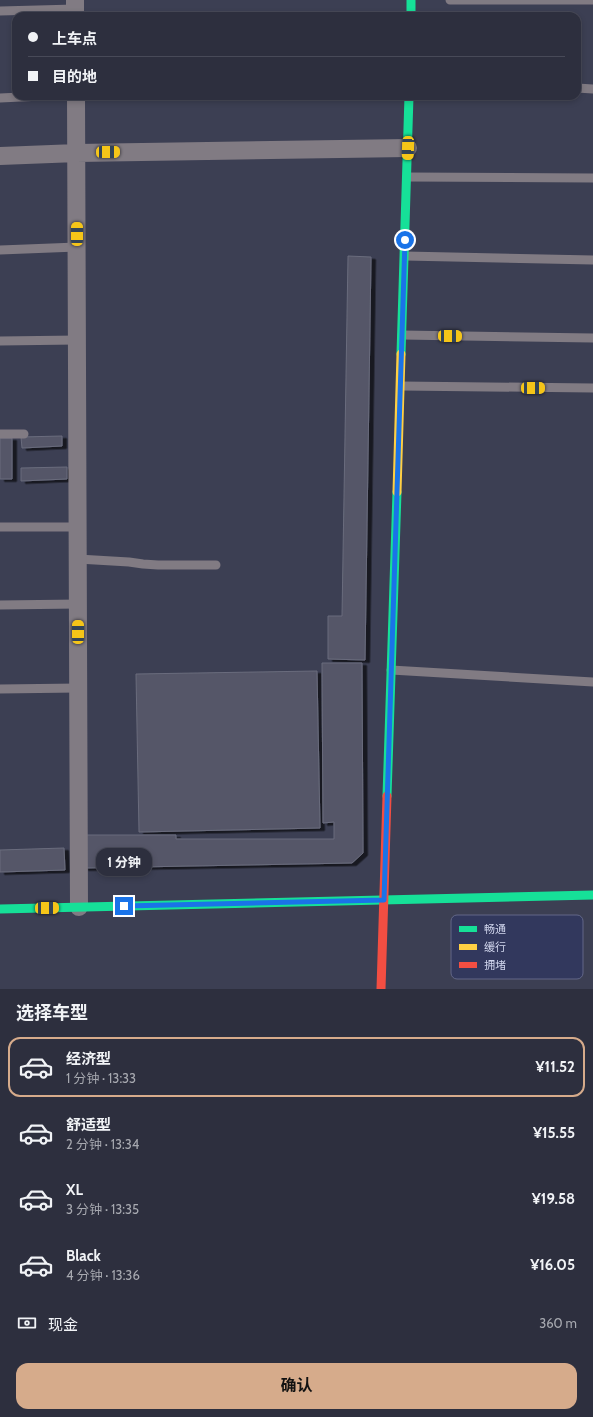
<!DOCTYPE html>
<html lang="zh">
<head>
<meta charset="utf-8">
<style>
  :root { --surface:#2d2f3e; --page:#393b49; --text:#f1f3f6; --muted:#a7a9b0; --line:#484a58; --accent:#d6ab8b }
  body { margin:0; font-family:Cabin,"Noto Sans SC",sans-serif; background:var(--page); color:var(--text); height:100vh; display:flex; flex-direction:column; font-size:15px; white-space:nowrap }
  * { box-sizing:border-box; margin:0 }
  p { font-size:13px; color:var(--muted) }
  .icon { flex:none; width:22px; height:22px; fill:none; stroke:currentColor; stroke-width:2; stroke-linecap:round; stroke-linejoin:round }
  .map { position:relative; height:989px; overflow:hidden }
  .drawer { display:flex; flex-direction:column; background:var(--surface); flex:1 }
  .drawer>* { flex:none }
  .top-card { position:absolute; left:12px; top:12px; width:569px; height:88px; border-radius:12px; box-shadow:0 2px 6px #0003,0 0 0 1px var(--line); display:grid; align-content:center; height:88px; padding:0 16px; background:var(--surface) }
  .end { position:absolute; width:18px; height:18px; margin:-9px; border:5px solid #1a73e8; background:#fff; box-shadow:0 0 0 2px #fff }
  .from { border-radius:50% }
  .bubble { position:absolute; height:28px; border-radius:12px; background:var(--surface); box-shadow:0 2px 6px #0003,0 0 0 1px var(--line); font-size:13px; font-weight:700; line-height:28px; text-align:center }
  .car { position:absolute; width:12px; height:24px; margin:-12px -6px; border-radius:5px; box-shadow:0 0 3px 1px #0007; background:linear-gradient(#f5c518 24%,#345 0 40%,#f5c518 0 76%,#345 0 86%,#f5c518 0) }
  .top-card b { display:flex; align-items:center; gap:14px; height:38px; font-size:15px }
  .top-card b+b { border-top:1px solid var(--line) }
  .top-card i { width:10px; height:10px; background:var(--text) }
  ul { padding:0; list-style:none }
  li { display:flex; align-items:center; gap:12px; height:60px; margin:0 8px 6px; padding:0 8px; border:2px solid transparent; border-radius:12px }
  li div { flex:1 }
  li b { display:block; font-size:15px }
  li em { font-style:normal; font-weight:700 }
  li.current { border-color:var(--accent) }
  li>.icon { width:36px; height:36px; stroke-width:1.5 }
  h2 { padding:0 16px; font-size:18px; line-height:48px }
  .pay { display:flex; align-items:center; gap:10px; height:44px; padding:0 16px; font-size:15px }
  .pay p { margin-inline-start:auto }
  .cta { display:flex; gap:8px; margin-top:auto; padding:8px 16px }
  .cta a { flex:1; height:46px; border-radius:12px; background:var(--accent); color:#111; font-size:16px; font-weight:700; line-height:46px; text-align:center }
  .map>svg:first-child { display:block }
  .building { fill:#555768; stroke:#6a6c7d; filter:url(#shadow) }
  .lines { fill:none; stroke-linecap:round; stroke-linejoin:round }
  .lane { stroke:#817b83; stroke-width:9 }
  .street { stroke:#817b83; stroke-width:18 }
  .fast { stroke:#16e098; stroke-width:9 }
  .slow { stroke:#ffcf43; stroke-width:9 }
  .jam { stroke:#f24e42; stroke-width:9 }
  .route { stroke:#1a73e8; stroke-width:5 }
  .key { fill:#32385d; stroke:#626788; stroke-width:1 }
  .key-label { font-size:11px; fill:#d1d6ed }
</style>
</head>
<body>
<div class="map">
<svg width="593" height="989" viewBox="0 0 593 989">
  <defs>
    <filter id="shadow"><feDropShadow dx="4.5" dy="2.5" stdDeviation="0" flood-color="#0009"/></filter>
  </defs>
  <rect width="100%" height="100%" fill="#3c3f53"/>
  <path class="building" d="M348 256 371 257 365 660 328 659V616H342Z
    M62 436V446L22 448 21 437Z
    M0 438H12V479H0Z
    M67 467V479L21 481V468Z
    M322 663H362L363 853 352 863 84 868V835H176V839H334V822L323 823Z
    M317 671 320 828 139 832 136 674Z
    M64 848 65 870 0 872V850Z"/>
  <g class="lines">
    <path class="lane" d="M450 0H593
      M0 11 75 9
      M577 88 593 89
      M0 98 42 96
      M407 177 593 178
      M0 250 77 247
      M405 256 593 260
      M402 335 593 338
      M0 341 77 340
      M401 386 593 388
      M0 434H24
      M0 527H78
      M78 559 129 562 143 564 158 565H216
      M0 605 78 604
      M391 670 593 682
      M0 689 78 688"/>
    <path class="street" d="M75 0V16
      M76 96 79 907
      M0 156 77 153 408 148"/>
    <path class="fast" d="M411 0V16
      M401 354 409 96
      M387 796 397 492
      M0 909 593 895"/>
    <path class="slow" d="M397 492 401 354"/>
    <path class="jam" d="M381 989 387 796"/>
  </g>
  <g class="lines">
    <path class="route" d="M124 906 384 900 405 240"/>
  </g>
  <rect x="451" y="915" width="132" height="64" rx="6" class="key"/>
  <rect x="459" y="926" width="18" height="6" fill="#16e098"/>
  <rect x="459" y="944" width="18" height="6" fill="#ffcf43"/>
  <rect x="459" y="962" width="18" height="6" fill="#f24e42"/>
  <g class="key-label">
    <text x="484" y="933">畅通</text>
    <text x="484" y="951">缓行</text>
    <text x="484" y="969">拥堵</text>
  </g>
</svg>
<i class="end from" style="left:405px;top:240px"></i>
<i class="end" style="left:124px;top:906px"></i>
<div class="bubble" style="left:96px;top:848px;width:56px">1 分钟</div>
<i class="car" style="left:408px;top:148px;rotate:182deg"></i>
<i class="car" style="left:108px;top:152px;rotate:89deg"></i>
<i class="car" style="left:77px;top:234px;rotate:0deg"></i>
<i class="car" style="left:450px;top:336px;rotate:91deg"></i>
<i class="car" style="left:533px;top:388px;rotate:90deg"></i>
<i class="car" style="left:78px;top:632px;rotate:0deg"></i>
<i class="car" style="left:47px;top:908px;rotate:89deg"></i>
<div class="top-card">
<b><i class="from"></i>上车点</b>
<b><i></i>目的地</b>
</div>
</div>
<section class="drawer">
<h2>选择车型</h2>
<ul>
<li class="current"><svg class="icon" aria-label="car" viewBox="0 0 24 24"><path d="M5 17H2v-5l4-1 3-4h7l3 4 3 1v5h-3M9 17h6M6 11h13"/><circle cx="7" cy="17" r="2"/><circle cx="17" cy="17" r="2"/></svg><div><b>经济型</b><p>1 分钟 · 13:33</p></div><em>¥11.52</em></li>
<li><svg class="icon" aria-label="car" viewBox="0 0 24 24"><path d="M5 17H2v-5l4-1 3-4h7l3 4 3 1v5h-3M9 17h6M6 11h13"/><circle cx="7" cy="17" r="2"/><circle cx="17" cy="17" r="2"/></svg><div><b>舒适型</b><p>2 分钟 · 13:34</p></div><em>¥15.55</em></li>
<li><svg class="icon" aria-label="car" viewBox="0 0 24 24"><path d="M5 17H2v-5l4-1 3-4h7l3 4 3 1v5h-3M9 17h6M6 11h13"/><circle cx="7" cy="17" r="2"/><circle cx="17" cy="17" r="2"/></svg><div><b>XL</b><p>3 分钟 · 13:35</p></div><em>¥19.58</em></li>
<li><svg class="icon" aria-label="car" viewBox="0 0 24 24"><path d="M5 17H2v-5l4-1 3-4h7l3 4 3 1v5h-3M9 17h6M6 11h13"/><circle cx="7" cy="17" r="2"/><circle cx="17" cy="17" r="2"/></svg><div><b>Black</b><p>4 分钟 · 13:36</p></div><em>¥16.05</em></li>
</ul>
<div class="pay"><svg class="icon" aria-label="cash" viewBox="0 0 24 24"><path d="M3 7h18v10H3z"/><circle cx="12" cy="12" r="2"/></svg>现金<p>360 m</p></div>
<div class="cta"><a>确认</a></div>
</section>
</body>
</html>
